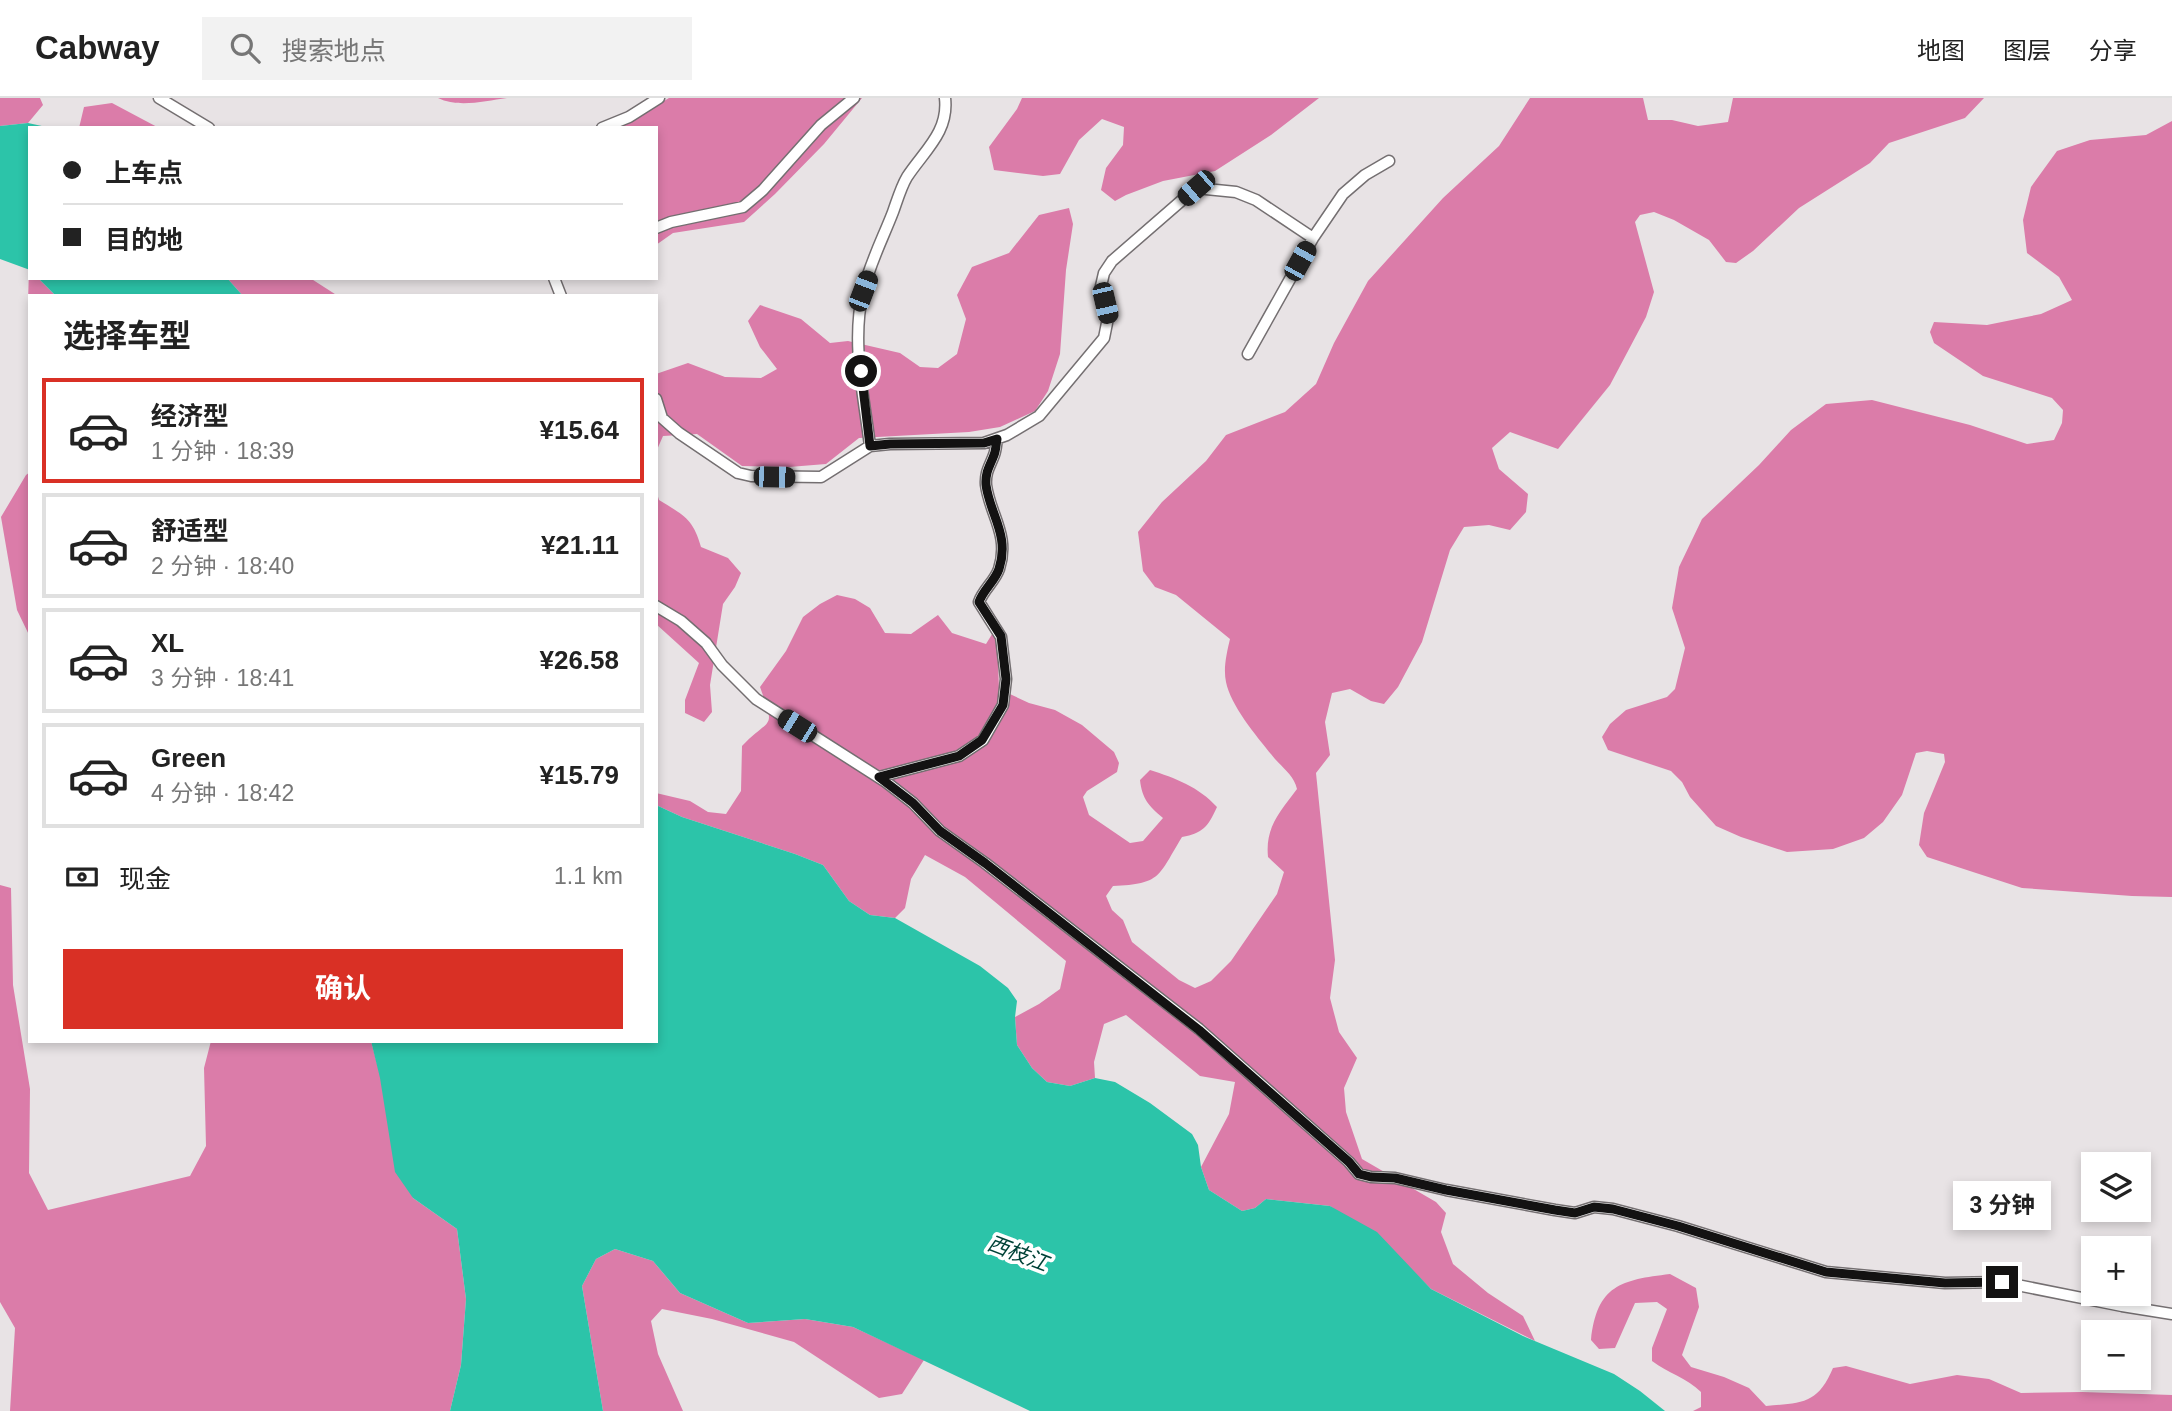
<!DOCTYPE html>
<html lang="zh">
<head>
<meta charset="utf-8">
<style>
  :root { --surface:#fff; --page:#f2f2f2; --text:#222; --muted:#767676; --line:#e0e0e0; --accent:#d93025 }
  body { margin:0; font-family:Helvetica,"Noto Sans SC",sans-serif; background:var(--page); color:var(--text); height:100vh; display:flex; flex-direction:column; font-size:26px; white-space:nowrap }
  * { box-sizing:border-box; margin:0 }
  p { font-size:23px; color:var(--muted) }
  .icon { flex:none; width:38px; height:38px; fill:none; stroke:currentColor; stroke-width:2; stroke-linecap:round; stroke-linejoin:round }
  .map { position:relative; flex:1; overflow:hidden }
  .details { position:absolute; left:28px; top:196px; width:630px; height:749px; display:flex; flex-direction:column; background:var(--surface); border-radius:0px; box-shadow:0 4px 10px #0003 }
  .details>* { flex:none }
  .guide { position:absolute; left:28px; top:28px; width:630px; height:154px; border-radius:0px; box-shadow:0 4px 10px #0003; display:grid; align-content:center; height:154px; padding:0 35px; background:var(--surface) }
  .controls { position:absolute; left:2081px; top:1054px; display:grid; gap:14px }
  .controls a { display:grid; place-items:center; width:70px; height:70px; border-radius:0px; background:var(--surface); box-shadow:0 4px 10px #0003; font-size:35px }
  .end { position:absolute; width:32px; height:32px; margin:-16px; border:9px solid #131212; background:#fff; box-shadow:0 0 0 4px #fff }
  .from { border-radius:50% }
  .bubble { position:absolute; height:49px; border-radius:0px; background:var(--surface); box-shadow:0 4px 10px #0003; font-size:23px; font-weight:700; line-height:49px; text-align:center }
  .car { position:absolute; width:21px; height:42px; margin:-21px -10px; border-radius:9px; box-shadow:0 0 5px 2px #0007; background:linear-gradient(#222 24%,#8ab4d8 0 40%,#222 0 76%,#8ab4d8 0 86%,#222 0) }
  .guide b { display:flex; align-items:center; gap:24px; height:66px; font-size:26px }
  .guide b+b { border-top:2px solid var(--line) }
  .guide i { width:18px; height:18px; background:var(--text) }
  ul { padding:0; list-style:none }
  li { display:flex; align-items:center; gap:21px; height:105px; margin:0 14px 10px; padding:0 21px; border:4px solid var(--line); border-radius:0px }
  li div { flex:1 }
  li b { display:block; font-size:26px }
  li em { font-style:normal; font-weight:700 }
  li.active { border-color:var(--accent) }
  li>.icon { width:63px; height:63px; stroke-width:1.5 }
  h2 { padding:0 35px; font-size:32px; line-height:84px }
  .pay { display:flex; align-items:center; gap:18px; height:77px; padding:0 35px; font-size:26px }
  .pay p { margin-inline-start:auto }
  .primary-button { display:flex; gap:14px; margin-top:auto; padding:14px 35px }
  .primary-button a { flex:1; height:80px; border-radius:0px; background:var(--accent); color:#fff; font-size:28px; font-weight:700; line-height:80px; text-align:center }
  header { display:flex; align-items:center; gap:42px; box-sizing:border-box; height:98px; padding:0 35px; background:var(--surface); border-bottom:2px solid var(--line) }
  header strong { font-size:33px }
  nav { display:flex; gap:38px; margin-inline-start:auto; font-size:24px }
  .search { width:490px; height:63px; background:var(--page); display:flex; align-items:center; gap:18px; box-sizing:border-box; padding:0 24px; border-radius:0px; color:var(--muted); font-size:26px }
  .map>svg:first-child { display:block }
  .forest { fill:#db7ca9 }
  .water { fill:#2cc4a9 }
  .lines { fill:none; stroke-linecap:round; stroke-linejoin:round }
  .minor-casing { stroke:#746f71; stroke-width:13 }
  .minor { stroke:#fff; stroke-width:10 }
  .route { stroke:#131212; stroke-width:9 }
  .labels { text-anchor:middle; dominant-baseline:central; stroke-width:7; stroke-linejoin:round; paint-order:stroke }
  .water-label { font-size:21px; font-style:italic; fill:#004237; stroke:#fff }
</style>
</head>
<body>
<header>
<strong>Cabway</strong>
<div class="search"><svg class="icon" aria-label="search" viewBox="0 0 24 24"><circle cx="10" cy="10" r="6"/><path d="M15 15l6 6"/></svg>搜索地点</div>
<nav><a>地图</a><a>图层</a><a>分享</a></nav>
</header>
<div class="map">
<svg width="2172" height="1313" viewBox="0 0 2172 1313">
  <rect width="100%" height="100%" fill="#e8e3e5"/>
  <path class="forest" d="M0 0H40L43 7 28 25 0 28Z
    M438 0H507C485 3 458 10 438 0Z
    M669 0H862L824 46 775 96 744 124 673 135 656 147V30H618Z
    M1022 0H1319L1271 37 1215 73 1163 83 1126 97 1115 103 1101 92 1106 70 1123 47 1124 29 1102 21 1079 42 1060 76 1043 78 994 72 989 49 1017 11Z
    M1530 0H1643L1648 22H1672L1698 28 1728 24 1733 0H1984L1965 20 1889 45 1870 65 1799 110 1753 153 1736 165 1726 164 1709 142 1674 122 1654 114 1640 117 1635 124 1654 194 1646 219 1610 287 1558 351 1510 334 1492 350 1499 371 1528 396 1526 414 1510 432 1489 427 1464 429 1450 452 1422 544 1398 589 1384 606 1371 603 1350 591 1332 595 1325 624 1330 657 1316 675 1335 862 1330 900 1339 934 1357 960 1344 990 1346 1014 1362 1061 1436 1104 1446 1115 1441 1134 1453 1166 1488 1195 1523 1218 1535 1243 1431 1191 1404 1164 1330 1108 1266 1101 1255 1110 1242 1113 1209 1092 1201 1069 1229 1016 1235 984 1200 978 1126 917 1104 926 1094 964 1095 980 1070 988 1047 984 1032 970 1017 947 1015 919 1039 906 1060 891 1066 863 965 779 925 757 911 781 905 810 895 820 870 817 849 803 823 767 795 756 682 719 656 707V695L690 703 708 714 726 716 741 693 742 648C771 618 776 633 760 589L786 553 803 519 820 506 837 497 855 501 870 510 885 535 911 536 938 517 952 535 986 546 994 533 997 539 999 591 1029 605 1055 612 1082 627 1114 654 1119 665 1117 674 1087 693 1083 699 1089 717 1130 745 1143 743 1163 720C1149 708 1142 701 1140 682L1150 672C1175 680 1199 689 1217 709 1208 729 1203 735 1182 739 1158 778 1162 786 1113 788L1106 798 1112 812 1123 822 1132 844 1179 882 1195 890 1211 883 1231 863 1277 796 1284 774 1268 759C1265 729 1280 714 1297 691 1294 678 1284 671 1275 661 1259 641 1231 609 1226 584 1223 570 1227 554 1230 541L1176 497 1155 489 1143 473 1138 434 1162 404 1206 363 1226 337 1285 314 1316 286 1334 245 1368 183 1443 100 1499 48Z
    M112 5 159 30H79L84 9Z
    M2172 23V799L2132 798 2022 790 1927 759 1919 747 1924 715 1945 664 1944 656 1927 653 1916 655 1902 697 1883 724 1864 740 1833 751 1787 754 1741 739 1716 728 1690 699 1682 684 1671 673 1608 652 1602 639 1610 626 1626 612 1667 599 1675 591 1685 550 1672 510 1679 469 1702 421 1759 367 1791 332 1826 306 1872 302 1970 327 2027 346 2054 342 2062 325 2063 312 2052 300 1983 278 1934 245 1930 234 1934 224 1987 227 2041 216 2072 202 2059 179 2027 155 2023 122 2031 89 2057 53 2090 42 2146 37Z
    M1069 110 1073 126 1066 172 1060 256 1048 293 1035 313 1000 329 969 334 859 340 826 366 789 369 742 368 697 336 663 338 656 354V276L688 265 725 279 761 280 777 271 760 249 748 223 760 207 801 221 830 245 848 243 900 255 920 269 938 270 957 256 966 221 957 197 972 169 1009 155 1039 117Z
    M29 172 30 180H38L56 198H30V212L28 204Z
    M227 180H310L338 198H243Z
    M30 374V539L17 512 1 419 26 377Z
    M656 392 659 402C683 417 693 420 701 449L728 460 741 475 735 489 723 506 710 587 712 614 704 624 685 615V602L699 565 656 526Z
    M0 787 11 790 13 887 30 991 29 1075 48 1112 190 1078 206 1048 204 970 211 943H371L413 1100 457 1131 466 1201 461 1267 450 1313H10L15 1230 0 1204Z
    M615 1151 653 1163 680 1195 748 1225 805 1221 853 1229 924 1262 902 1296 879 1300 794 1244 712 1221 662 1211 651 1223 658 1256 683 1313H603L582 1188 596 1161Z
    M1670 1176 1696 1190 1699 1209 1682 1257 1691 1269 1724 1279 1749 1290 1766 1308C1802 1305 1818 1306 1833 1270L1846 1268 1910 1286 1957 1277 1989 1281 2021 1295 2082 1294 2172 1297V1313H1693L1701 1309V1294C1687 1280 1668 1275 1652 1263V1250L1667 1211 1657 1204 1635 1205 1615 1250 1599 1251 1591 1242C1597 1187 1621 1182 1670 1176Z"/>
  <path class="water" d="M28 25 51 30H30V172L0 161V28Z
    M38 180H227L243 198H56Z
    M656 707 682 719 795 756 823 767 849 803 870 817 895 820 980 868 1008 890 1017 903 1015 919 1017 947 1032 970 1047 984 1070 988 1095 980 1115 984 1150 1005 1192 1036 1198 1047 1201 1069 1209 1092 1242 1113 1255 1110 1266 1101 1330 1108 1377 1134 1431 1191 1523 1238 1614 1276 1640 1293 1665 1313H1030L853 1229 805 1221 748 1225 680 1195 653 1163 615 1151 596 1161 582 1188 603 1313H450L461 1267 466 1201 457 1131 413 1100 395 1074 380 980 371 943H656Z"/>
  <g class="lines">
    <g class="minor-casing">
      <path id="minor" d="M159 0 209 30
        M602 30 629 19 659 0
        M656 130 671 124 743 109 763 92 821 27 854 0
        M554 180 561 198
        M1248 256 1313 140 1343 96 1365 77 1389 63
        M656 301 662 320 679 335 738 375 751 378 821 379 870 348 890 346 984 345 1007 337 1039 318 1104 240 1108 220 1101 188 1104 175 1112 163 1196 90 1236 94 1256 102 1313 140
        M870 348C864 298 851 245 863 194 869 167 883 140 893 114 897 103 901 89 907 79 924 53 949 34 945 0
        M656 508 681 523 706 545 722 567 756 601 886 684 913 705 940 733 985 765 1199 931 1349 1064 1359 1076 1371 1079 1395 1080 1446 1092 1555 1112 1575 1115 1594 1109 1613 1111 1678 1128 1826 1174 1945 1185 2002 1184 2122 1208 2172 1216
        M879 679 959 658 983 642 1003 607 1006 581 1001 539 979 504C983 492 995 483 999 471 1010 437 990 417 986 387 985 374 990 368 994 357 996 352 996 346 997 341"/>
    </g>
    <use href="#minor" class="minor"/>
  </g>
  <g class="lines">
    <path class="route" d="M861 273 870 348 890 346 984 345 997 341C996 346 996 352 994 357 990 368 985 374 986 387 990 417 1010 437 999 471 995 483 983 492 979 504L1001 538 1006 581 1003 607 982 642 959 658 879 679 913 705 940 733 985 765 1199 932 1349 1064 1359 1076 1371 1079 1395 1080 1446 1092 1555 1112 1575 1115 1594 1109 1613 1111 1678 1128 1826 1174 1945 1185 2002 1184"/>
  </g>
  <g class="labels">
    <g class="water-label">
      <text transform="translate(1018 1155) rotate(21)">西枝江</text>
    </g>
  </g>
</svg>
<div class="controls">
<a><svg class="icon" aria-label="layers" viewBox="0 0 24 24"><path d="M12 4l9 5-9 5-9-5zM3 14l9 5 9-5"/></svg></a>
<a>+</a>
<a>−</a>
</div>
<i class="end from" style="left:861px;top:273px"></i>
<i class="end" style="left:2002px;top:1184px"></i>
<div class="bubble" style="left:1953px;top:1083px;width:98px">3 分钟</div>
<i class="car" style="left:1196px;top:90px;rotate:229deg"></i>
<i class="car" style="left:1300px;top:163px;rotate:29deg"></i>
<i class="car" style="left:863px;top:193px;rotate:21deg"></i>
<i class="car" style="left:1105px;top:205px;rotate:167deg"></i>
<i class="car" style="left:774px;top:379px;rotate:91deg"></i>
<i class="car" style="left:797px;top:628px;rotate:302deg"></i>
<div class="guide">
<b><i class="from"></i>上车点</b>
<b><i></i>目的地</b>
</div>
<section class="details">
<h2>选择车型</h2>
<ul>
<li class="active"><svg class="icon" aria-label="car" viewBox="0 0 24 24"><path d="M5 17H2v-5l4-1 3-4h7l3 4 3 1v5h-3M9 17h6M6 11h13"/><circle cx="7" cy="17" r="2"/><circle cx="17" cy="17" r="2"/></svg><div><b>经济型</b><p>1 分钟 · 18:39</p></div><em>¥15.64</em></li>
<li><svg class="icon" aria-label="car" viewBox="0 0 24 24"><path d="M5 17H2v-5l4-1 3-4h7l3 4 3 1v5h-3M9 17h6M6 11h13"/><circle cx="7" cy="17" r="2"/><circle cx="17" cy="17" r="2"/></svg><div><b>舒适型</b><p>2 分钟 · 18:40</p></div><em>¥21.11</em></li>
<li><svg class="icon" aria-label="car" viewBox="0 0 24 24"><path d="M5 17H2v-5l4-1 3-4h7l3 4 3 1v5h-3M9 17h6M6 11h13"/><circle cx="7" cy="17" r="2"/><circle cx="17" cy="17" r="2"/></svg><div><b>XL</b><p>3 分钟 · 18:41</p></div><em>¥26.58</em></li>
<li><svg class="icon" aria-label="car" viewBox="0 0 24 24"><path d="M5 17H2v-5l4-1 3-4h7l3 4 3 1v5h-3M9 17h6M6 11h13"/><circle cx="7" cy="17" r="2"/><circle cx="17" cy="17" r="2"/></svg><div><b>Green</b><p>4 分钟 · 18:42</p></div><em>¥15.79</em></li>
</ul>
<div class="pay"><svg class="icon" aria-label="cash" viewBox="0 0 24 24"><path d="M3 7h18v10H3z"/><circle cx="12" cy="12" r="2"/></svg>现金<p>1.1 km</p></div>
<div class="primary-button"><a>确认</a></div>
</section>
</div>
</body>
</html>
